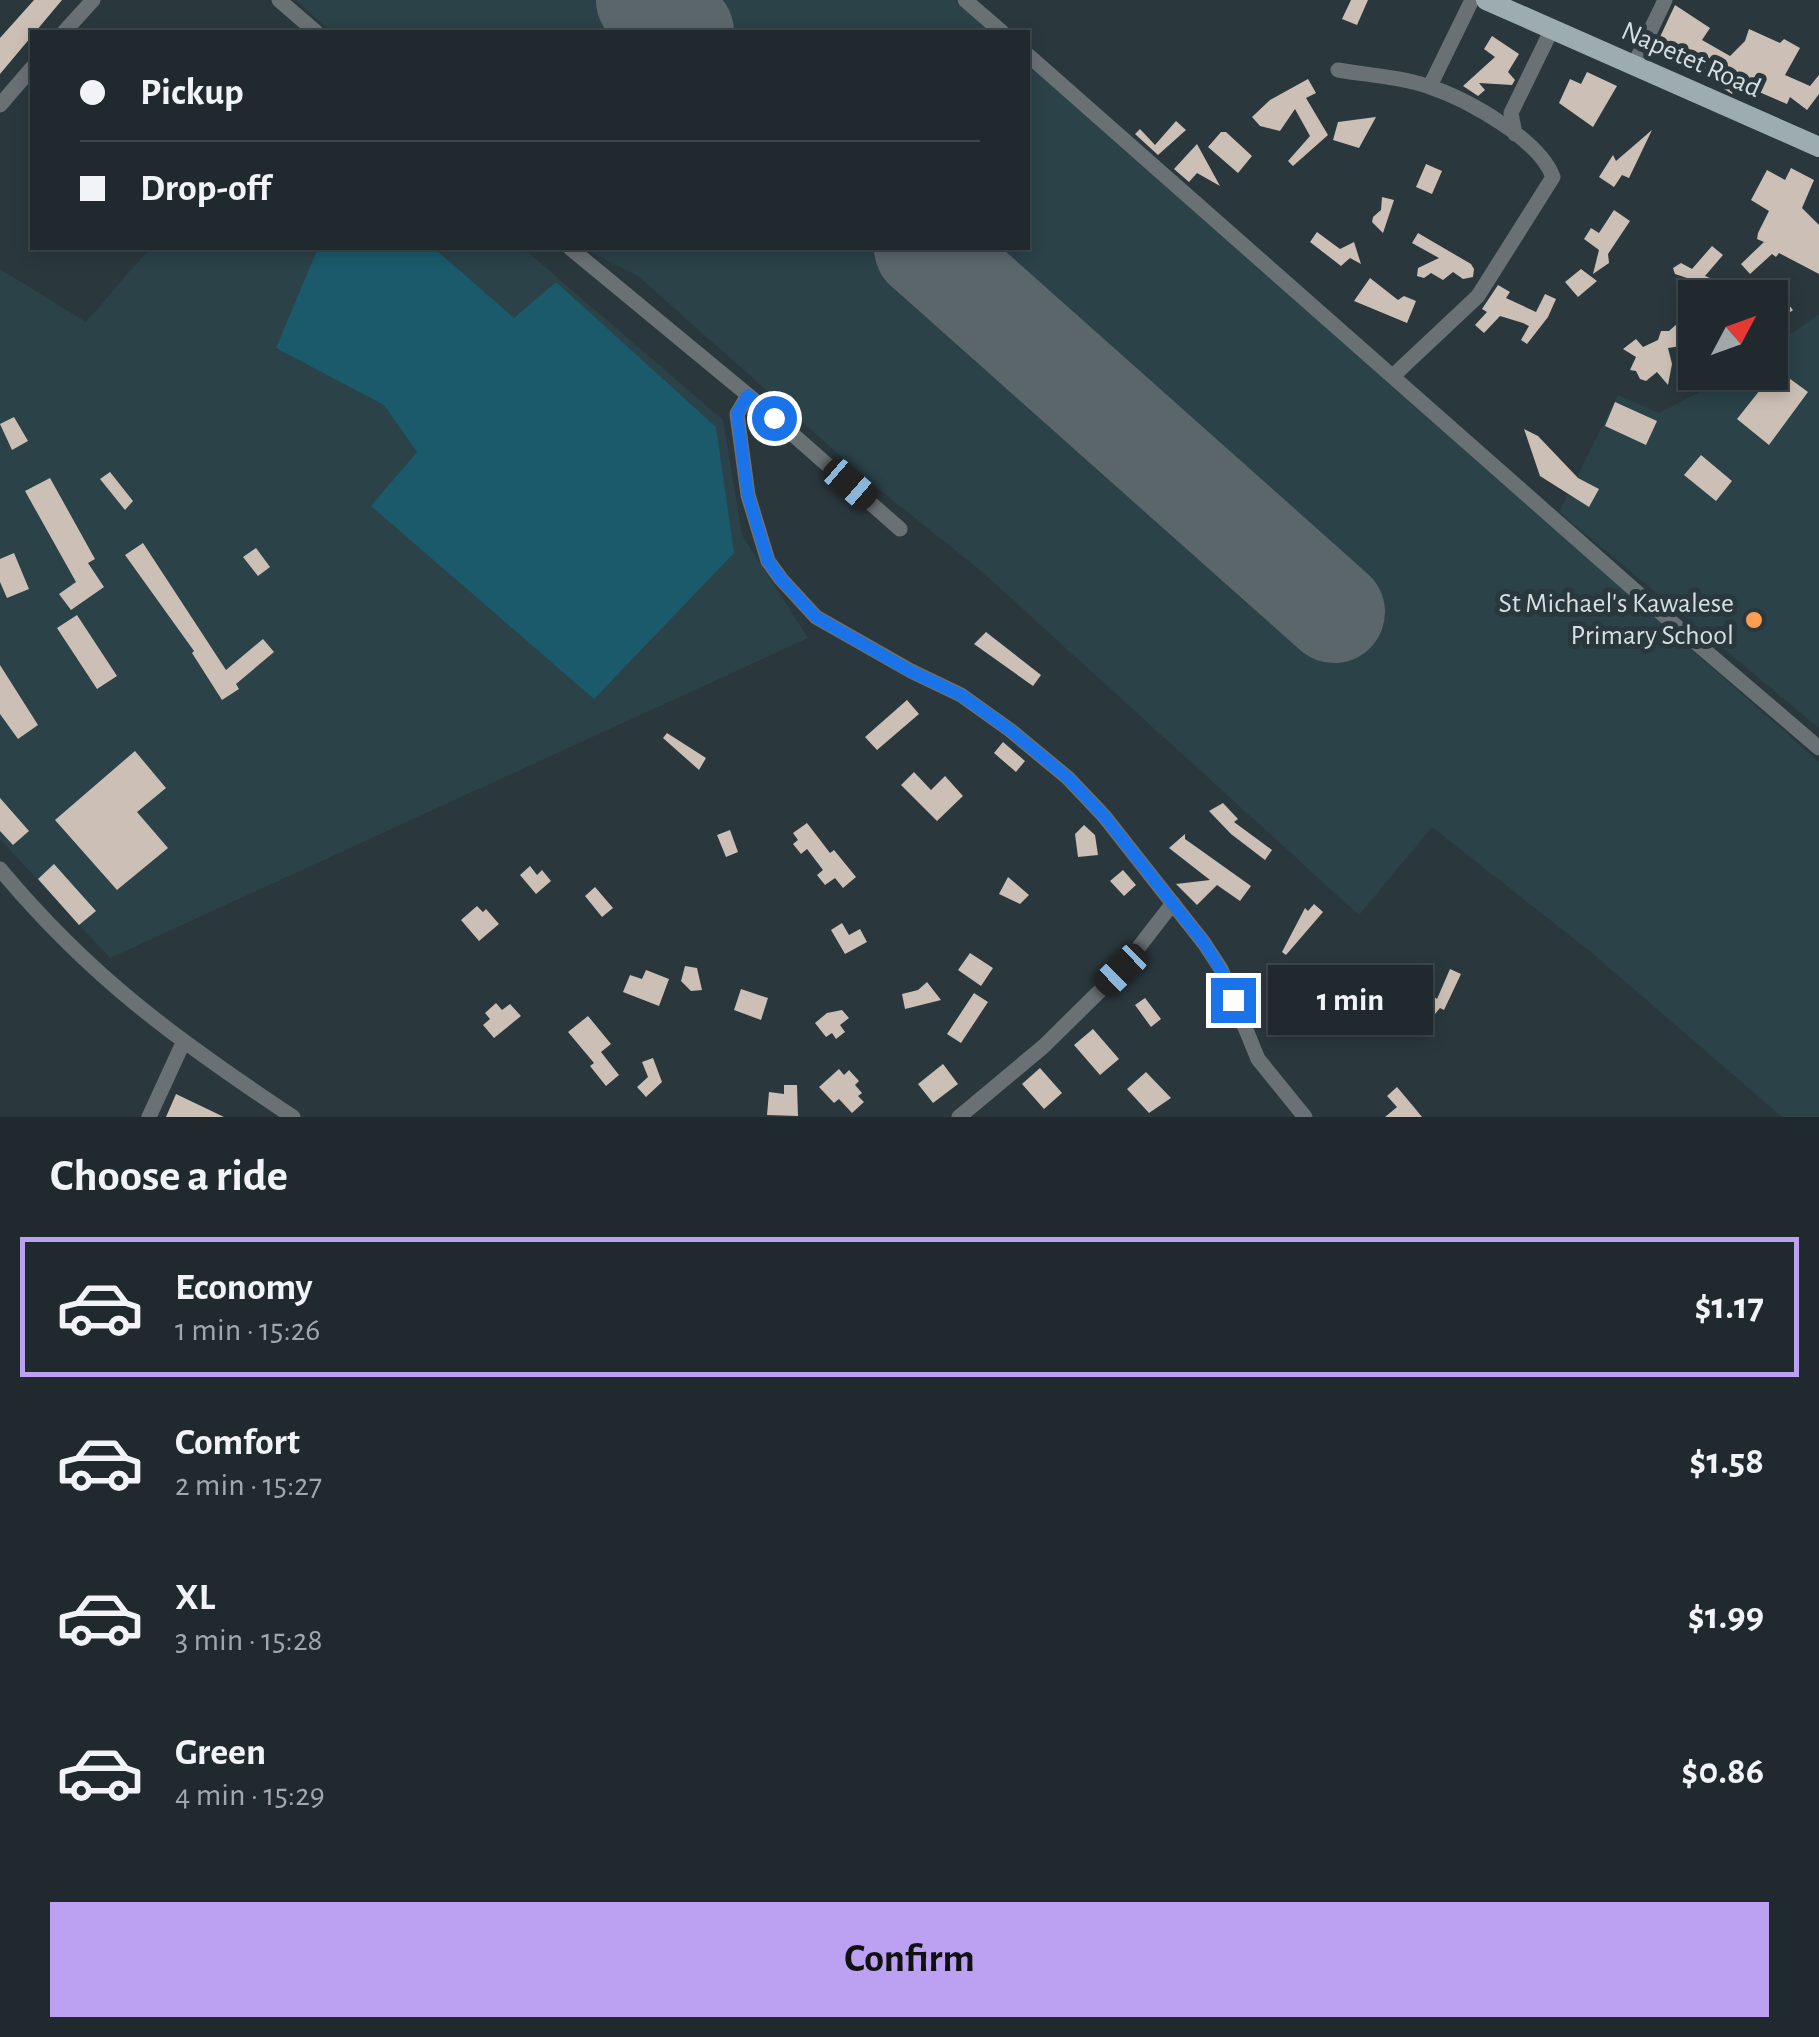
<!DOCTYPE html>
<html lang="en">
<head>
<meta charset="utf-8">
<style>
  :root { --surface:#202a2e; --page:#2d363a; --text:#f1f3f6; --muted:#a2a7aa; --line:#3d464a; --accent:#bca0f2 }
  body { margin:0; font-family:"Alegreya Sans",sans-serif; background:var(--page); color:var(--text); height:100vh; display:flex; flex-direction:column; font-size:38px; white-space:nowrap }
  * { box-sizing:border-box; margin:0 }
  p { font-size:32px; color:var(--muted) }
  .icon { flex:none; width:55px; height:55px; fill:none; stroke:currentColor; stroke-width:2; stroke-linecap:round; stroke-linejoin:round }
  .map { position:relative; height:1117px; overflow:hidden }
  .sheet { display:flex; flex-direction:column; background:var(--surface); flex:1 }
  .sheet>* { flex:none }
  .top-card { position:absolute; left:30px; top:30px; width:1000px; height:220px; border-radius:0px; box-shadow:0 5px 15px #0003,0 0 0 2px var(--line); display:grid; align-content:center; height:220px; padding:0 50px; background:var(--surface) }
  .needle { width:65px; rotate:49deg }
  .tools { position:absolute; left:1678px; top:280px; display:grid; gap:20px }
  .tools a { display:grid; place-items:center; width:110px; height:110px; border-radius:0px; background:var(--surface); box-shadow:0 5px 15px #0003,0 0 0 2px var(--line); font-size:50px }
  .end { position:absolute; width:45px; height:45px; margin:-22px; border:12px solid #1a73e8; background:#fff; box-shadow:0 0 0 5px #fff }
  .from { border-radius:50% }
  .bubble { position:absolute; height:70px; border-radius:0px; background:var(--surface); box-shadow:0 5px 15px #0003,0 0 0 2px var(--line); font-size:32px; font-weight:700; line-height:70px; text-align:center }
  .car { position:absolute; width:30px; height:60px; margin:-30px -15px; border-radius:12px; box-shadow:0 0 8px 2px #0007; background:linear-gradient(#222 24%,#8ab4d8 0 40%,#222 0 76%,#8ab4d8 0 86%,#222 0) }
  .top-card b { display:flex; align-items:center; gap:35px; height:95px; font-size:38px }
  .top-card b+b { border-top:2px solid var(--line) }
  .top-card i { width:25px; height:25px; background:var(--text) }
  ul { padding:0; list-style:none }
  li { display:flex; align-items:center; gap:30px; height:140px; margin:0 20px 15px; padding:0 30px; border:5px solid transparent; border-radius:0px }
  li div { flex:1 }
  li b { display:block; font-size:38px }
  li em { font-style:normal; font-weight:700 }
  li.selected { border-color:var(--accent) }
  li>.icon { width:90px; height:90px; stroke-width:1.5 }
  h2 { padding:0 50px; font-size:45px; line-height:120px }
  .button { display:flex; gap:20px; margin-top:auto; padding:20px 50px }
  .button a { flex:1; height:115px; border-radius:0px; background:var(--accent); color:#111; font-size:40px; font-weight:700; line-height:115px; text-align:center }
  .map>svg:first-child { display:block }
  .built { fill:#2b4249 }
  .green { fill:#1a5a6b }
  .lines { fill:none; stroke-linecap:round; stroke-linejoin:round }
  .runway { stroke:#5a666a; stroke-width:102 }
  .building { fill:#ccbfb5 }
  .minor { stroke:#6a7174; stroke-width:15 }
  .major { stroke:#9dacb0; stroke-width:20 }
  .route { stroke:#1a73e8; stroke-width:12 }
  .poi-dot { fill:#fb9e50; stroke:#2a383d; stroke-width:4 }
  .labels { text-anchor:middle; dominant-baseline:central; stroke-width:10; stroke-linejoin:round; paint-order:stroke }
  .street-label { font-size:28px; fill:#d6dfe2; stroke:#2a383d }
  .poi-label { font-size:28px; fill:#d6dfe2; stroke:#2a383d; text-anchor:end }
</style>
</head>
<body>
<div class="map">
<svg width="1819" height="1117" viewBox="0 0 1819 1117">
  <rect width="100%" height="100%" fill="#2a383d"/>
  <path class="built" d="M295 0H955L992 32H332Z
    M1028 64 1819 762V1117H1782L1592 953 1432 827 1359 915 980 570 871 483 638 276 583 248H1028Z
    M150 248H523L723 420 742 535 808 638 110 958 0 839V269L86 322Z
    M1819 314V728L1559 512 1618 395 1659 413 1736 373 1770 372V349Z"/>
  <path class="green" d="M318 248 435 249 514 318 556 282 716 427 734 553 594 699 371 506 417 452 384 405 276 348Z"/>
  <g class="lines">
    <path class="runway" d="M647 0 683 32
      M925 248 1334 612"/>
  </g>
  <path class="building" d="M34 0H62L0 74V38Z
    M1351 0H1368L1357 25 1342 19Z
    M1675 5 1710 28 1702 40 1730 56 1745 41 1749 29 1780 43 1784 39 1800 48 1785 75 1810 86 1819 75V94L1807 110 1790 97 1787 104 1759 92 1760 89 1737 82 1732 94 1680 61 1678 66 1652 54Z
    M1492 36 1519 54 1508 72 1515 80 1512 85 1479 83 1485 90 1478 96 1463 86 1495 57 1484 49Z
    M1587 72 1617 86 1593 127 1559 103 1570 79 1581 84Z
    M1308 79 1316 93 1306 98 1328 135 1293 166 1288 161 1310 136 1295 109 1280 131 1260 126 1252 117 1270 100Z
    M1376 117 1359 148 1333 140 1338 122Z
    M1176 121 1186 130 1158 155 1135 134 1140 129 1155 145Z
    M1652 130 1629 178 1622 175 1614 187 1599 177 1613 155 1616 161Z
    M1221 132H1226L1252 156 1238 173 1208 147Z
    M1197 144 1220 186 1197 173 1189 182 1174 169Z
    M1426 164 1442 171 1432 194 1416 187Z
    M1791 168 1814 180 1802 208 1819 225V274L1779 253 1776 257 1772 254 1750 274 1741 264 1764 242 1757 239 1758 233 1769 211 1751 200 1767 170 1785 180Z
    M1382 197 1394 200 1383 233 1372 222 1373 217 1381 210Z
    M1614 210 1630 221 1608 254 1609 263 1593 274 1599 250 1584 239 1591 228 1599 233Z
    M1317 232 1340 249 1354 242 1361 264 1350 258 1341 266 1310 242Z
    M1418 233 1471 264 1474 269 1473 277 1463 279 1453 272 1443 280 1431 273 1424 278 1417 276 1418 268 1439 258 1412 243Z
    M1712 246 1723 255 1705 276 1710 278 1708 285 1705 284 1695 298 1683 289 1690 279 1675 274 1673 268 1681 263 1692 269Z
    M1581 269 1597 281 1578 297 1565 282Z
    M1370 278 1398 300 1404 296 1416 301 1407 323 1354 301Z
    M1737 278 1770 298H1725Z
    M1498 285 1510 292 1506 298 1536 312 1545 294 1556 299 1548 317 1527 344 1521 340 1529 326 1523 323 1500 316 1484 333 1475 325 1487 312 1482 309Z
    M1770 295 1778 298 1781 296 1793 310 1779 321 1770 310Z
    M1678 323 1688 345 1668 348 1672 364 1668 385 1657 372 1646 381 1640 379 1636 371 1630 370 1636 357 1623 349 1636 339 1643 347 1658 340 1661 331H1669Z
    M1771 365 1808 392 1769 445 1737 419 1760 390 1756 387 1766 372H1770Z
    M1615 402 1657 421 1646 445 1605 426Z
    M14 417 28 441 12 450 0 424Z
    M1524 429 1538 436 1578 478 1599 489 1589 507 1540 476Z
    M1701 455 1732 481 1716 501 1684 475Z
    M110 472 133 501 125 510 100 479Z
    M50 478 95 559 88 563 104 587 71 610 59 594 76 582 25 491Z
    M143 543 226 670 263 639 274 652 236 684 239 689 222 700 192 653 194 651 125 555Z
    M256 548 270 567 258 576 243 557Z
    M14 553 29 589 7 598 0 582V559Z
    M77 615 117 676 97 689 57 628Z
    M986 632 1041 675 1033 686 974 644Z
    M0 665 38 725 18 739 0 714Z
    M907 700 919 714 877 750 865 737Z
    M667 733 706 758 699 770 663 738Z
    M1003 742 1025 761 1016 772 994 753Z
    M135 751 166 788 137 812 168 848 117 890 55 820Z
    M914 772 931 790 945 776 963 796 937 821 901 785Z
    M0 798 29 831 13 845 0 831Z
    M1223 803 1238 819 1234 822 1272 850 1265 860 1231 834 1209 811Z
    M807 823 830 853 834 850 856 877 843 888 835 878 825 885 817 875 823 870 807 849 801 854 793 844 798 840 793 833Z
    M1084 825 1095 835 1098 855 1078 857 1075 834Z
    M730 830 738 852 726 857 717 835Z
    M1185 834V839L1251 886 1240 901 1217 885 1197 905 1176 884 1210 880 1169 848Z
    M54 864 96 911 79 925 38 879Z
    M530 866 537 875 542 870 551 881 536 894 520 875Z
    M1123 870 1136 885 1124 896 1110 881Z
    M1008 877 1029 895 1020 904 999 894Z
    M595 887 613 908 602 917 585 896Z
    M1314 904 1323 912 1286 955 1282 952 1305 908 1308 911Z
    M477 906 483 912 486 909 499 924 479 941 461 920Z
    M842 923 849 935 860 929 867 942 845 954 831 930Z
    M970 953 993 968 981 986 958 970Z
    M685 966 697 968 702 990 691 991 681 981Z
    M1450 969 1461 974 1444 1010 1440 1008 1435 1014 1415 997 1422 987 1437 999Z
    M646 970 669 979 659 1006 623 992 630 975 642 979Z
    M927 982 941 1000 905 1009 902 994 918 990Z
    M741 989 768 998 761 1020 734 1010Z
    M974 993 988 1002 961 1043 947 1034Z
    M1145 998 1161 1019 1151 1027 1135 1005Z
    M496 1003 502 1010 510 1004 521 1016 494 1038 483 1025 490 1019 485 1013Z
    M842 1010 849 1018 840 1025 845 1032 836 1039 832 1033 826 1037 815 1023 827 1013Z
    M588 1016 611 1044 601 1052 619 1075 606 1086 590 1066 594 1063 568 1032Z
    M1093 1029 1119 1059 1100 1075 1074 1045Z
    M653 1058 662 1082 646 1097 637 1087 648 1077 642 1062Z
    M943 1064 958 1084 933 1103 918 1084Z
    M1040 1068 1062 1093 1044 1109 1022 1084Z
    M839 1069 844 1075 849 1070 859 1081 855 1085 862 1093 858 1096 864 1102 852 1113 839 1099 834 1103 819 1087Z
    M1146 1072 1171 1098 1149 1113 1127 1089Z
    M784 1085H797L798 1116 767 1115 769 1092 784 1094Z
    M1397 1087 1413 1106 1422 1117H1385L1397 1107 1387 1096Z
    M176 1094 224 1117H166Z"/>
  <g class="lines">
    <path class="minor" d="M279 0 316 32
      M965 0 1002 32
      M64 32 93 0
      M1028 55 1647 601 1819 748
      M1634 65 1665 0
      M1338 70C1368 75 1402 77 1430 87 1467 99 1540 140 1553 177L1478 296 1394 375
      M1430 86 1472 0
      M0 105 32 68
      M1515 134 1511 113 1552 29
      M570 248 748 395 900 529
      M748 395 737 414 748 495 768 561 781 579 816 617 911 671 961 695 1010 730 1068 778 1104 816 1204 943 1221 969 1258 1059 1305 1117
      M0 869C90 977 177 1040 293 1117
      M149 1117 183 1043
      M959 1117 1044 1046 1121 970 1173 903"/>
    <path class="major" d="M1486 0 1819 147"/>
  </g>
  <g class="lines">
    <path class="route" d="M774 418 748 395 737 414 748 495 768 561 781 579 816 617 910 671 961 695 1010 730 1068 778 1104 816 1204 943 1221 970 1233 1000"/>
  </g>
  <circle class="poi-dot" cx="1754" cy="620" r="10"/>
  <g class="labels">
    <g class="street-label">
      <text transform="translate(1691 60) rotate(24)">Napetet Road</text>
    </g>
    <g class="poi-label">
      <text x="1734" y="604">St Michael's Kawalese<tspan x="1734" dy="32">Primary School</tspan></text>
    </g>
  </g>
</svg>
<div class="tools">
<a><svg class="needle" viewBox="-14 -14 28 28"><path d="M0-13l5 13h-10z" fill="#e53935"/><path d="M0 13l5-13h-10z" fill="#a2a7aa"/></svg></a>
</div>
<i class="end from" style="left:774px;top:418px"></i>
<i class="end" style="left:1233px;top:1000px"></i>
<div class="bubble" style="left:1268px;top:965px;width:165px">1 min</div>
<i class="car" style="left:850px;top:484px;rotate:131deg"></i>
<i class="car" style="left:1121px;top:970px;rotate:226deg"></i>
<div class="top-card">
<b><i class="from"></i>Pickup</b>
<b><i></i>Drop-off</b>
</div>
</div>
<section class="sheet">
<h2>Choose a ride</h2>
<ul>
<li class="selected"><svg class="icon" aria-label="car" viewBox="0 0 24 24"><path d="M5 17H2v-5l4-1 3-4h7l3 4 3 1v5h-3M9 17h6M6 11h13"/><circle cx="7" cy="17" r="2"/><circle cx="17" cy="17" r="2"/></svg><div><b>Economy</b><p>1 min · 15:26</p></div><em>$1.17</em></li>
<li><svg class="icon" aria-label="car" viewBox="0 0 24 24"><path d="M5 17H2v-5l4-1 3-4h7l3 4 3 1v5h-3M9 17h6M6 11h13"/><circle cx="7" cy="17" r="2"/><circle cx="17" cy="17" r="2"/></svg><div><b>Comfort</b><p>2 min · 15:27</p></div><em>$1.58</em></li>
<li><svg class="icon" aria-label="car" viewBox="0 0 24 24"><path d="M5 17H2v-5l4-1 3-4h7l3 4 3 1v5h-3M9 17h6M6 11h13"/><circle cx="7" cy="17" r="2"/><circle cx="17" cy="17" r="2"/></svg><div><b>XL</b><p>3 min · 15:28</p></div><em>$1.99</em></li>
<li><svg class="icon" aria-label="car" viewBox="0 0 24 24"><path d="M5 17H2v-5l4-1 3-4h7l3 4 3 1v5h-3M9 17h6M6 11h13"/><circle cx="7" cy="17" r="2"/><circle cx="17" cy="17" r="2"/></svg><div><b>Green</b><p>4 min · 15:29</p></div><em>$0.86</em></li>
</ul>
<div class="button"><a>Confirm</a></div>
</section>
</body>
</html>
